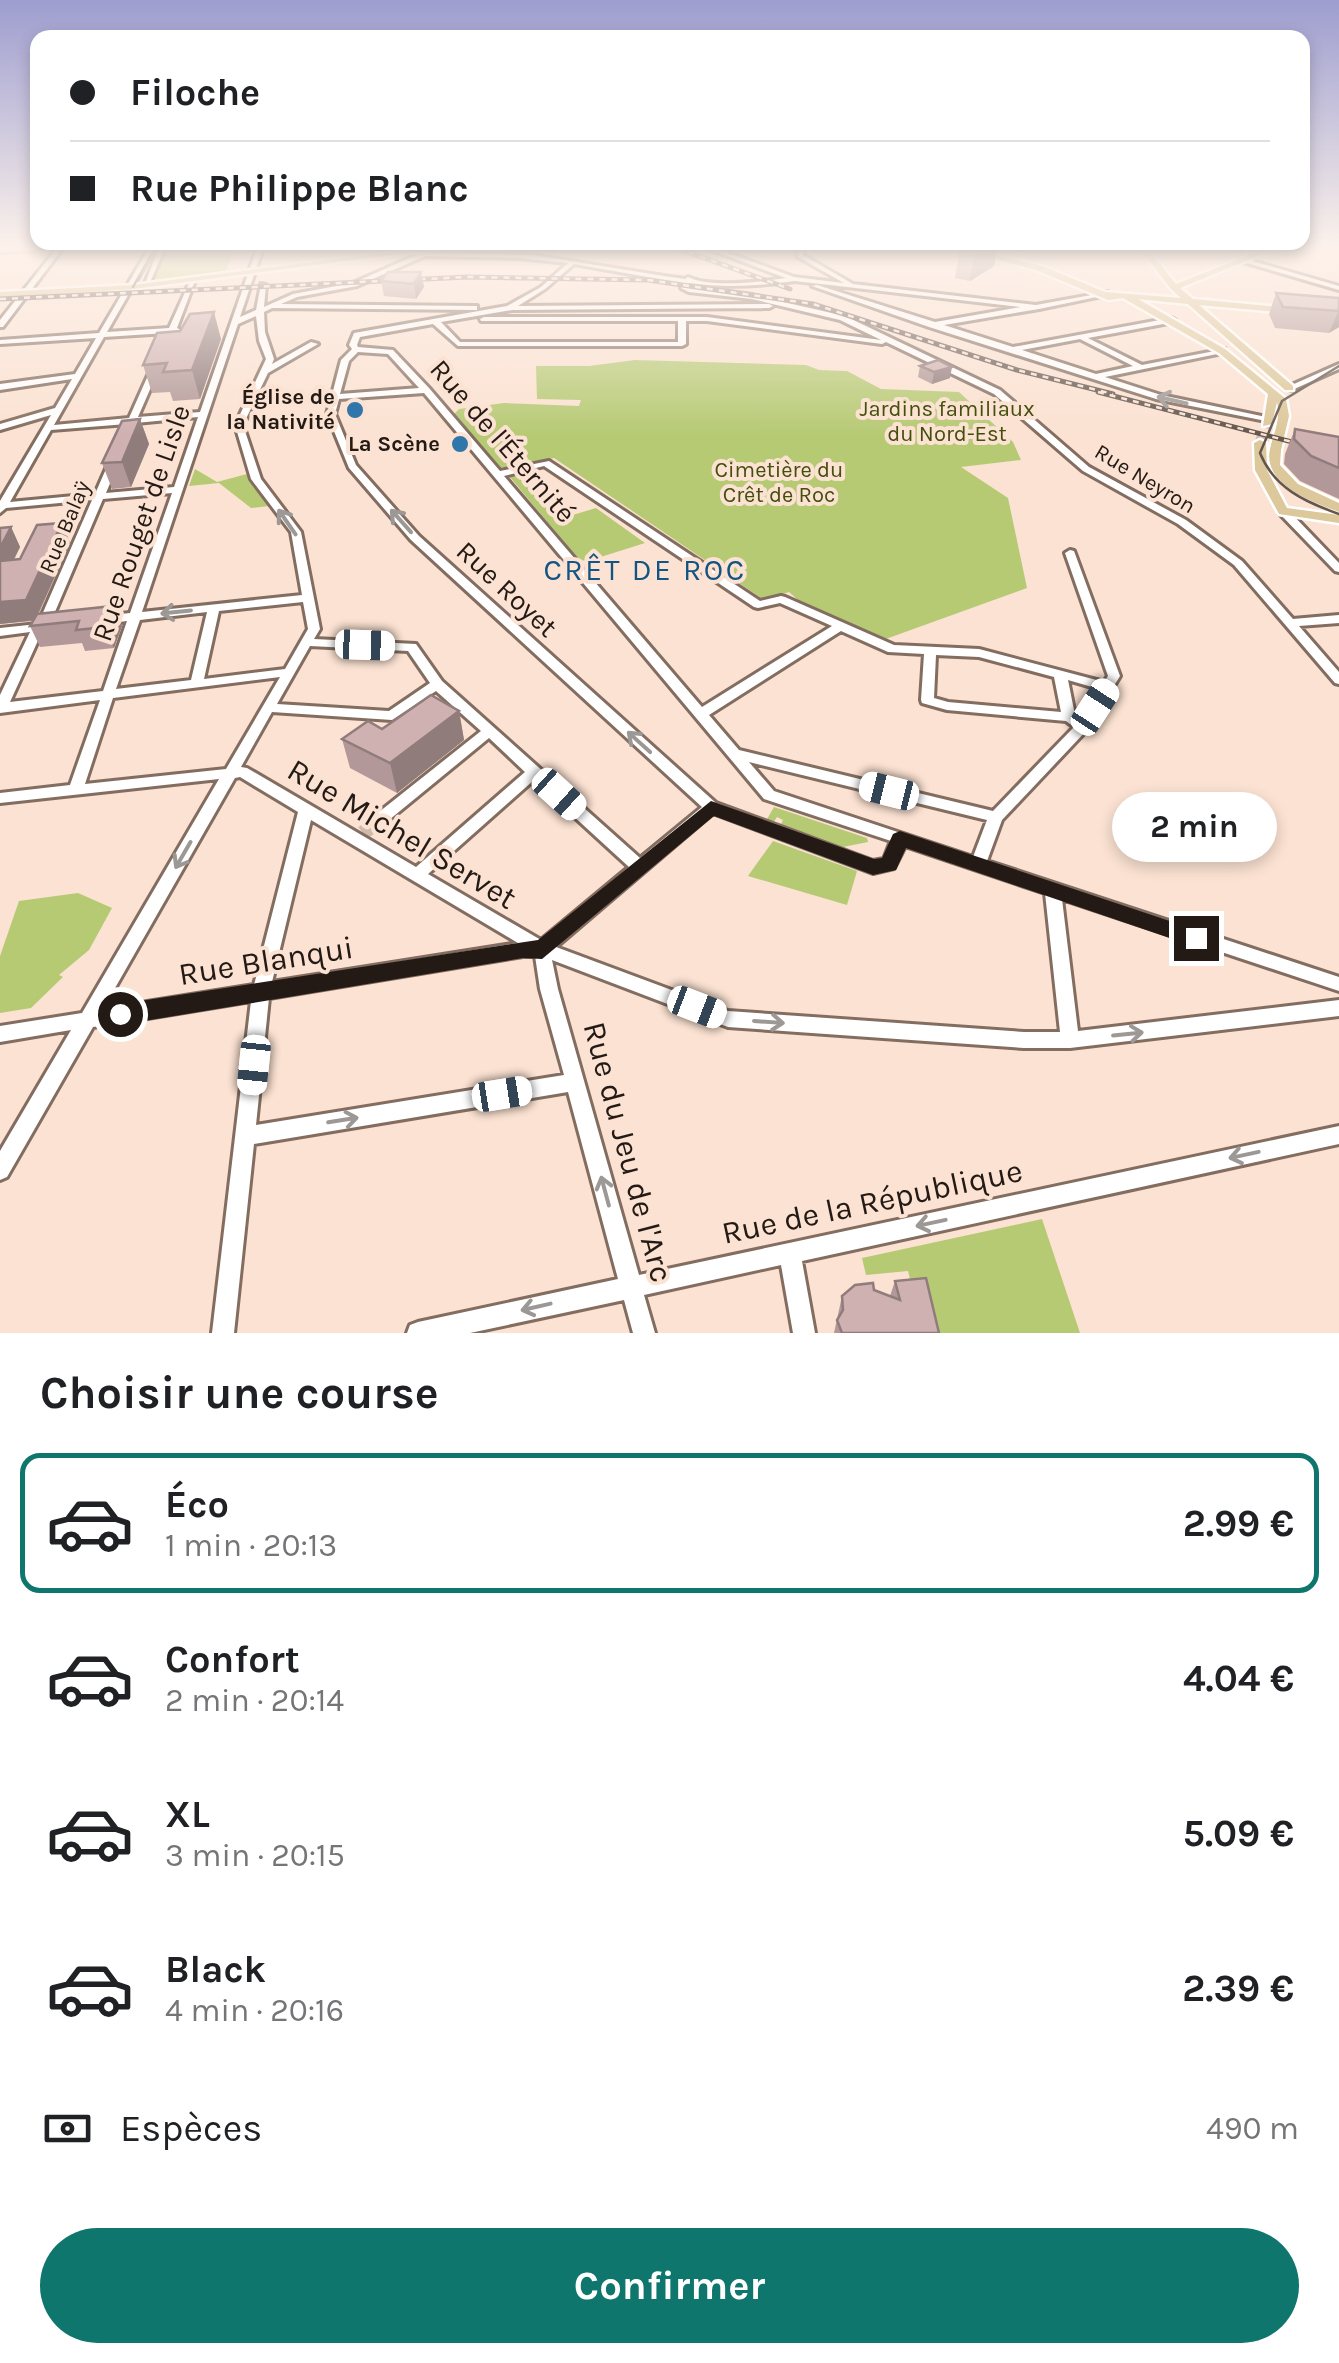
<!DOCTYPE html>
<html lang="fr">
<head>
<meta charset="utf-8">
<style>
  :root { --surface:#fff; --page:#f6f6f6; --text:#202124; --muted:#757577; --line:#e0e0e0; --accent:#0f766e }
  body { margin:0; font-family:Karla,sans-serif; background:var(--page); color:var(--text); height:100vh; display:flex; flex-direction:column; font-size:38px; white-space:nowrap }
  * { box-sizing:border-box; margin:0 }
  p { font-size:32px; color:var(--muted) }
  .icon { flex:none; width:55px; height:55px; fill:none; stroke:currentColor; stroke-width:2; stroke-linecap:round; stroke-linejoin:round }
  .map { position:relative; height:1333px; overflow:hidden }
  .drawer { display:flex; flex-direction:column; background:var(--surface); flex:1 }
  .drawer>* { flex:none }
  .hud { position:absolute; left:30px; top:30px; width:1280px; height:220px; border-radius:20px; box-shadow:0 5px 15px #0003; display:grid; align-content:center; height:220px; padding:0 40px; background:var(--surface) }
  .end { position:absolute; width:45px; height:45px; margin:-22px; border:12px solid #231a15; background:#fff; box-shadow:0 0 0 5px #fff }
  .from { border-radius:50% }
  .bubble { position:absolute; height:70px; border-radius:35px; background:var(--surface); box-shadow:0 5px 15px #0003; font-size:32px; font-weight:700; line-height:70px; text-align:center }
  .car { position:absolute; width:30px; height:60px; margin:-30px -15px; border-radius:12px; box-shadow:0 0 8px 2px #0007; background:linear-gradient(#fff 24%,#345 0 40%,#fff 0 76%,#345 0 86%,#fff 0) }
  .hud b { display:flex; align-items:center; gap:35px; height:95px; font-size:38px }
  .hud b+b { border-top:2px solid var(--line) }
  .hud i { width:25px; height:25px; background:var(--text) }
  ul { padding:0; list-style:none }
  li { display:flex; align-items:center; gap:30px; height:140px; margin:0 20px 15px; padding:0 20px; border:5px solid transparent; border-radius:20px }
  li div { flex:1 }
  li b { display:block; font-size:38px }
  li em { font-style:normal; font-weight:700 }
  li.on { border-color:var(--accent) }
  li>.icon { width:90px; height:90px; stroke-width:1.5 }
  h2 { padding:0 40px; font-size:45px; line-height:120px }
  .pay { display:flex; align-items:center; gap:25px; height:110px; padding:0 40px; font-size:38px }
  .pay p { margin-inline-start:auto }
  .action { display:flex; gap:20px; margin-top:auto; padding:20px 40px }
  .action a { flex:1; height:115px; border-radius:60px; background:var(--accent); color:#fff; font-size:40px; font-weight:700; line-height:115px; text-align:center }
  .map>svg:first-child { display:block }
  .green { fill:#b6ca74 }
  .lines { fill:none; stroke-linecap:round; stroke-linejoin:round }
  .minor-tunnel { stroke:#d0baac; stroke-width:15; stroke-dasharray:15 8; stroke-linecap:butt }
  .major-tunnel { stroke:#d0baac; stroke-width:11; stroke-dasharray:11 5; stroke-linecap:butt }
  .minor-casing { stroke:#836d60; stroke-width:6 }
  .major-casing { stroke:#fff; stroke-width:5 }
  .minor { fill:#fff; fill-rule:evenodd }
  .major { fill:#dcc89b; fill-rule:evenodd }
  .tram { stroke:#63564d; stroke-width:2.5 }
  .rail-casing { stroke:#63564d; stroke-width:5 }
  .rail { stroke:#fbe2d2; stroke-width:2.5; stroke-dasharray:6; stroke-linecap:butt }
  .wall { fill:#b29898 }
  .shaded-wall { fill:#917c7c }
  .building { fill:#cfb1b1; stroke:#917c7c; stroke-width:2.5 }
  .oneway { stroke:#9c9896 }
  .route { fill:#231a15 }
  .poi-dot { fill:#3176ab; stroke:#fbe2d2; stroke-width:4 }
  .labels { text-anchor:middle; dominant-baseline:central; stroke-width:8; stroke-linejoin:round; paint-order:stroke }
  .far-poi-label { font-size:22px; font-weight:bold; fill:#231a15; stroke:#fbe2d2; text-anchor:end }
  .far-park-label { font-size:22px; fill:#434f0d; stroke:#fbe2d2 }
  .far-street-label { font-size:22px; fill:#231a15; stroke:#fbe2d2 }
  .street-label { font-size:28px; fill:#231a15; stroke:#fbe2d2 }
  .neighbourhood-label { font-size:30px; letter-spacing:2.5px; fill:#125483; stroke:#fbe2d2 }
  .near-street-label { font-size:32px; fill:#231a15; stroke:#fbe2d2 }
</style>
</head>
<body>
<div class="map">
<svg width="1339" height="1333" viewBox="0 0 1339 1333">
  <rect width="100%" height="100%" fill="#fbe2d2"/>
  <path class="green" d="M166 248H234L226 271 152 280Z
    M635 360 806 365 819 370 847 371 881 389 959 392 1013 442 1021 460 961 467 1008 498 1027 588 883 640 798 600 789 592 764 600 554 458 516 468 500 467 454 414 459 409 504 403 579 406 581 400 537 399 536 366H589Z
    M195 469 217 482 247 474 269 506 251 508 219 483 189 486Z
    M526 472 566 517 596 508 645 543 588 561 579 560 509 476Z
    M774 807 867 838 868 842 843 847 780 826 783 820 777 817 773 823 766 821Z
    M773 841 857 871 847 905 748 876Z
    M78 893 112 908 89 950 59 975 63 977 31 1008 0 1013V956L19 901Z
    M1042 1219 1080 1333H923L908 1271 866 1275 862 1258Z"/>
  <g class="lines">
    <path class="minor-tunnel" d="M363 833 384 816"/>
    <path class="major-tunnel" d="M1260 443 1267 424"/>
    <g class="minor-casing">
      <path id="minor" d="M0 248H38L35 250 0 252Z
        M57 248H63L3 327H0V320Z
        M149 248H155L107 332 169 328 191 279 196 278 177 328 181 330 175 332 168 348 164 350 160 348 167 333 104 337 54 425 129 418 150 371 154 369 158 371 138 417 200 412 257 248H263L240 317 256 310 261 284 266 285 264 307 293 294 353 283 421 253V248H427V252L438 253 533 255 664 276 685 279 688 277C710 288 759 282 786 278L706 248H715L794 277 844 283 798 257 797 248H803V255L853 284 1036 305 1108 292 1111 294 1039 309 944 325 1013 347 1171 318 1175 320 1174 322 1088 338 1142 365 1225 349V353H1222L1105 377 1161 395 1271 418V422L1156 399 929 327 812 286 817 285 935 322 1021 307 795 281C759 286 725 288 689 283L687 286 752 295 845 316 1000 390 1089 467 1186 520 1242 561 1293 619 1339 615V623L1299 626 1339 672V684L1335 683 1234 565 1178 524 1083 471 994 394 886 342 882 344 707 321H686V344L682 346H458L433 324 360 337 357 345 358 347 393 350 429 388 500 471 549 461 760 601 781 596 785 597 894 645 979 649 1104 682 1108 676 1065 553 1070 550 1074 551 1120 676 1087 730 1002 820 987 861 1339 977V991L1062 899 1078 1031 1339 1000V1016L1070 1048H1024L728 1027 552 960 558 989 639 1275 1339 1126V1144L802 1261 815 1333H793L781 1265 644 1295 655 1333H633L624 1300 470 1333H407L410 1325 418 1322 618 1279 568 1092 254 1144 234 1333H212L251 1001 93 1027 7 1177 0 1180V1151L71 1030 0 1042V1026L82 1013 219 779 0 803V793L70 785 100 700 0 713V695L30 632 0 636V628L38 624 92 500 6 508 0 513V501L51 415 0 430V424L55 408 72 379 0 390V384L75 374 96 338 0 344V340L99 333ZM425 256 519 258 568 263 541 287 507 306 354 333 349 345 352 349 341 360 327 414 349 468 411 540 702 807 640 858 442 681 416 644 314 639 320 629 301 532 261 479 243 425 268 373 318 344 311 342 272 364 274 359 265 332 264 312 272 308 477 310V306H474L281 304 297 297 357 286ZM574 264 682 283 681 288 689 292 752 299 840 320 881 340 707 317H484L480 319 481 321H678V342H460L441 322 512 310 769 308 773 306 769 304 518 306 545 289ZM256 316 259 341 266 359 235 425 251 479 291 532 302 595 142 612 238 324ZM1080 339 1133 366 1096 374 1022 350ZM358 352 388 354 419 388 340 394 349 361ZM424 393 764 799 891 841 884 859 873 861 716 803 419 536 356 465 335 414 339 399ZM198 417 174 487 106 493 119 462 114 459 109 462 95 494 10 502 51 430 127 424 121 435 126 438 131 435 136 423ZM544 466 754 607 758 608 780 603 832 626 702 707 504 476ZM172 493 130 613 102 616 96 620 102 624 127 621 103 691 10 702 41 634 49 626 103 499ZM303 602 308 629 285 669 204 679 219 611ZM207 612 191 680 116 689 140 620ZM841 631 888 652 924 654 921 700 922 703 947 710 1066 721 1074 727 993 811 739 750 709 715ZM310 646 408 651 430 683 389 711 277 704ZM936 655 979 657 1054 677 1061 712 948 702 934 698ZM280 677 226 769 85 784 113 698ZM1068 680 1099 689 1080 719 1075 715ZM436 691 481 731 379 812 377 816 379 820 384 821 389 820 489 738 525 772 416 867 247 768 241 767 272 712 392 720ZM749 762 987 820 973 857 774 791ZM240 777 298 812 254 985 103 1009 235 778ZM534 780 629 867 541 940 428 874ZM713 813 873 873 894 868 905 846 1045 893 1060 1032H1024L728 1011 556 947ZM311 820 518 943 272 982ZM523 956H535L540 989 564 1075 256 1125 269 998Z
        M159 248H165L149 285 144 286Z
        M1242 258 1339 286V290L1240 261V259Z
        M1339 364V369L1292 390 1285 388Z
        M1283 508 1287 509 1339 563V572L1335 571 1279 513V509Z"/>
    </g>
    <g class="major-casing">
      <path id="major" d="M423 248H445L133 289 0 298V292L133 285Z
        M952 248H965L1042 266 1105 292 1181 298 1171 289 1139 248H1147L1176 284 1267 248H1278L1180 288 1193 299 1291 308V312L1288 313 1199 305 1293 386V390H1285L1188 304 1138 299 1225 349 1286 399 1289 416 1281 450 1280 465 1298 484 1339 503V512C1312 502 1262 484 1270 449 1274 432 1281 419 1277 402L1272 424 1263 426 1268 394 1219 353 1123 298 1108 300 1036 270Z
        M1260 440 1266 443 1267 470 1287 508 1339 515V523L1279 514 1255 470 1254 443Z"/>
    </g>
    <use href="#minor" class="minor"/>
    <use href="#major" class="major"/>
    <path class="tram" d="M133 287 155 248
      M1339 366 1282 401 1260 453C1274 488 1305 502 1339 514"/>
    <g class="rail-casing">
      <path id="rail" d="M677 248 790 289
        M0 299 468 277 648 280 813 304 1017 370 1113 394
        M1098 392 1339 454"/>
    </g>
    <use href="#rail" class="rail"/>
  </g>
  <path class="wall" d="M960 248H997L994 266 970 281 955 278Z
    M421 272 424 287 416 299 384 296 381 281Z
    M1276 293 1339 298V327L1329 333 1275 328 1269 314Z
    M221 339 200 399 173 401 170 392 152 393 143 365Z
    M920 366 950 378 932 384 918 377Z
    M140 419 149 444 131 487 112 489 102 463Z
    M1295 429 1339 437V499L1300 481 1284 464 1285 454Z
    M62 523 70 543 39 613 122 626 114 648 85 651 82 643 40 647 30 626 33 621 0 624V528L11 527 20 547 14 560 20 559Z
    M459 711 464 740 397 793 350 768 342 739Z
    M895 1281 939 1333H834L842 1296 874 1290 890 1296Z"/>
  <path class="shaded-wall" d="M976 248H997L994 266 970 281Z
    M1023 248H1050L1023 250Z
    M421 272 424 287 416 299 414 284Z
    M1339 311V327L1329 333 1338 312Z
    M214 312 221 339 200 399 192 370Z
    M952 367 950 378 932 384 934 372Z
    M140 419 149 444 131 487 122 462Z
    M62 523 70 543 35 620 0 624V602Z
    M11 527 20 547 2 582 0 578V548Z
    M113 606 122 626 114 648 105 627Z
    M459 711 464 740 397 793 390 763Z"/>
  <path class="building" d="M388 272H421L414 284 381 281Z
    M1276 293 1339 298V311L1283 307Z
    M214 312 192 370 163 372 167 363 143 365 157 333 180 331 190 314Z
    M938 360 952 367 934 372 920 366Z
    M140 419 122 462 102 463 122 421Z
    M1295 429 1339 437V468L1311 456 1294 439Z
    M62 523 26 600 0 602V561L20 559 37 525Z
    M11 527 0 548V528Z
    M113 606 105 627 76 630 79 621 30 626 37 614Z
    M431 695 459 711 390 763 342 739 368 721 382 729Z
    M926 1278 939 1333H842L837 1320 843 1310 842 1296 855 1285 873 1283 874 1290 900 1300 895 1281Z"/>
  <defs><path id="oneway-shaft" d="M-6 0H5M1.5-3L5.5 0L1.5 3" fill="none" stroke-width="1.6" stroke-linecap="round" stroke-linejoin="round" transform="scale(2.5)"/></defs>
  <g class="oneway">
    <use href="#oneway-shaft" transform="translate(1172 400) rotate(-167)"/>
    <use href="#oneway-shaft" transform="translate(401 521) rotate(-132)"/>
    <use href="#oneway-shaft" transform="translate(287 522) rotate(-125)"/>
    <use href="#oneway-shaft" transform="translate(176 612) rotate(174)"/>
    <use href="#oneway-shaft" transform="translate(639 742) rotate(-138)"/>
    <use href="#oneway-shaft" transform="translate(183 855) rotate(120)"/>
    <use href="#oneway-shaft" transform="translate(769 1022) rotate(4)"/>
    <use href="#oneway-shaft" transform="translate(1128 1034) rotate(-6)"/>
    <use href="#oneway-shaft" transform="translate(343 1120) rotate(-9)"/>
    <use href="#oneway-shaft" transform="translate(1244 1155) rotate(168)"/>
    <use href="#oneway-shaft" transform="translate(605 1191) rotate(-105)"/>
    <use href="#oneway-shaft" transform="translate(931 1223) rotate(168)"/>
    <use href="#oneway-shaft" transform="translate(536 1307) rotate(167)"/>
  </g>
  <linearGradient id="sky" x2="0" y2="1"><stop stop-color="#9d9dcf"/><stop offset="0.57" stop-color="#fdf2eb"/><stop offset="1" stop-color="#fdf2eb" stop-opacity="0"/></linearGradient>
  <rect width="1339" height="435" fill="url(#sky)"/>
  <path class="route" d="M711 801 874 859 882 858 893 834 900 831 1203 932 1206 938 1196 947 906 848 896 870 873 875 714 816 542 959 523 958 120 1025 112 1022 109 1014 112 1007 120 1004 538 940Z"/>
  <g class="poi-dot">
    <circle cx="355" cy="410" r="10"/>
    <circle cx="460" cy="444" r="10"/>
  </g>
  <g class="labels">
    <g class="far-poi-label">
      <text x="335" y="397">Église de<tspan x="335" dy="25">la Nativité</tspan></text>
      <text x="440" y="444">La Scène</text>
    </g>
    <g class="far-park-label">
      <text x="947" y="409">Jardins familiaux<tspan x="947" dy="25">du Nord-Est</tspan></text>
      <text x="779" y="470">Cimetière du<tspan x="779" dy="25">Crêt de Roc</tspan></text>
    </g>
    <g class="far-street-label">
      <text transform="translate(1145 479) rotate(31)">Rue Neyron</text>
      <text transform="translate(65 527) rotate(-67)">Rue Balaÿ</text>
    </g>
    <g class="street-label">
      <text transform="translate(503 441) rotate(49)">Rue de l'Éternité</text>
      <text transform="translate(141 523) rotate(-71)">Rue Rouget de Lisle</text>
      <text transform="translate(507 589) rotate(43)">Rue Royet</text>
    </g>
    <g class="neighbourhood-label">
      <text x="645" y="570">CRÊT DE ROC</text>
    </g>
    <g class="near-street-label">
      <text transform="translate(402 834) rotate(31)">Rue Michel Servet</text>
      <text transform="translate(266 961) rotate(-9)">Rue Blanqui</text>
      <text transform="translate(628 1152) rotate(75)">Rue du Jeu de l'Arc</text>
      <text transform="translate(872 1202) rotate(-12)">Rue de la République</text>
    </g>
  </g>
</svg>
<i class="end from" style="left:120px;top:1014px"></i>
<i class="end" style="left:1196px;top:938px"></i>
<div class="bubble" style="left:1112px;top:792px;width:165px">2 min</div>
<i class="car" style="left:365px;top:645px;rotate:92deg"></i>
<i class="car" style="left:1095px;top:707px;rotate:33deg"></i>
<i class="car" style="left:889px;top:791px;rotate:284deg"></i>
<i class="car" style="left:559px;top:794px;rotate:132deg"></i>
<i class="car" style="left:697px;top:1007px;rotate:111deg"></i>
<i class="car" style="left:254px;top:1065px;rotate:186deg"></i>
<i class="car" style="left:502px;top:1094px;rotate:81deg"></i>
<div class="hud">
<b><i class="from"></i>Filoche</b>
<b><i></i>Rue Philippe Blanc</b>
</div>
</div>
<section class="drawer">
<h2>Choisir une course</h2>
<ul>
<li class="on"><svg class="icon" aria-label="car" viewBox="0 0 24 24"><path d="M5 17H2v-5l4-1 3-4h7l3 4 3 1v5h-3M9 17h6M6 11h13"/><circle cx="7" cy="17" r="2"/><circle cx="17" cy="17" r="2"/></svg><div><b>Éco</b><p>1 min · 20:13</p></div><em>2.99 €</em></li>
<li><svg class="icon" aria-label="car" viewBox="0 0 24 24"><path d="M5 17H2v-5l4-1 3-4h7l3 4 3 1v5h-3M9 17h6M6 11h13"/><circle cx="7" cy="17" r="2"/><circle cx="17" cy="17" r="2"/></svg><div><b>Confort</b><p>2 min · 20:14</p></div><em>4.04 €</em></li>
<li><svg class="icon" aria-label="car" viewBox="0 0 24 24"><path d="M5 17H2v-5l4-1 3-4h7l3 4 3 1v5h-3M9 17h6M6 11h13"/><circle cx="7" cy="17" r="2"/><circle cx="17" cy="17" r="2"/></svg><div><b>XL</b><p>3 min · 20:15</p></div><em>5.09 €</em></li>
<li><svg class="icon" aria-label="car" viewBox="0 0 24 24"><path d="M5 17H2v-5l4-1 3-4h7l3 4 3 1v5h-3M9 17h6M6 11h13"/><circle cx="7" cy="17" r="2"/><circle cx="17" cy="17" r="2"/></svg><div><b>Black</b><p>4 min · 20:16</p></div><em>2.39 €</em></li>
</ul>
<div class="pay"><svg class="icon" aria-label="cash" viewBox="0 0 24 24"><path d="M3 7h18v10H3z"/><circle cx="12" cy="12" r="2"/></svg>Espèces<p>490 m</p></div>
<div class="action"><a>Confirmer</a></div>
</section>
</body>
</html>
